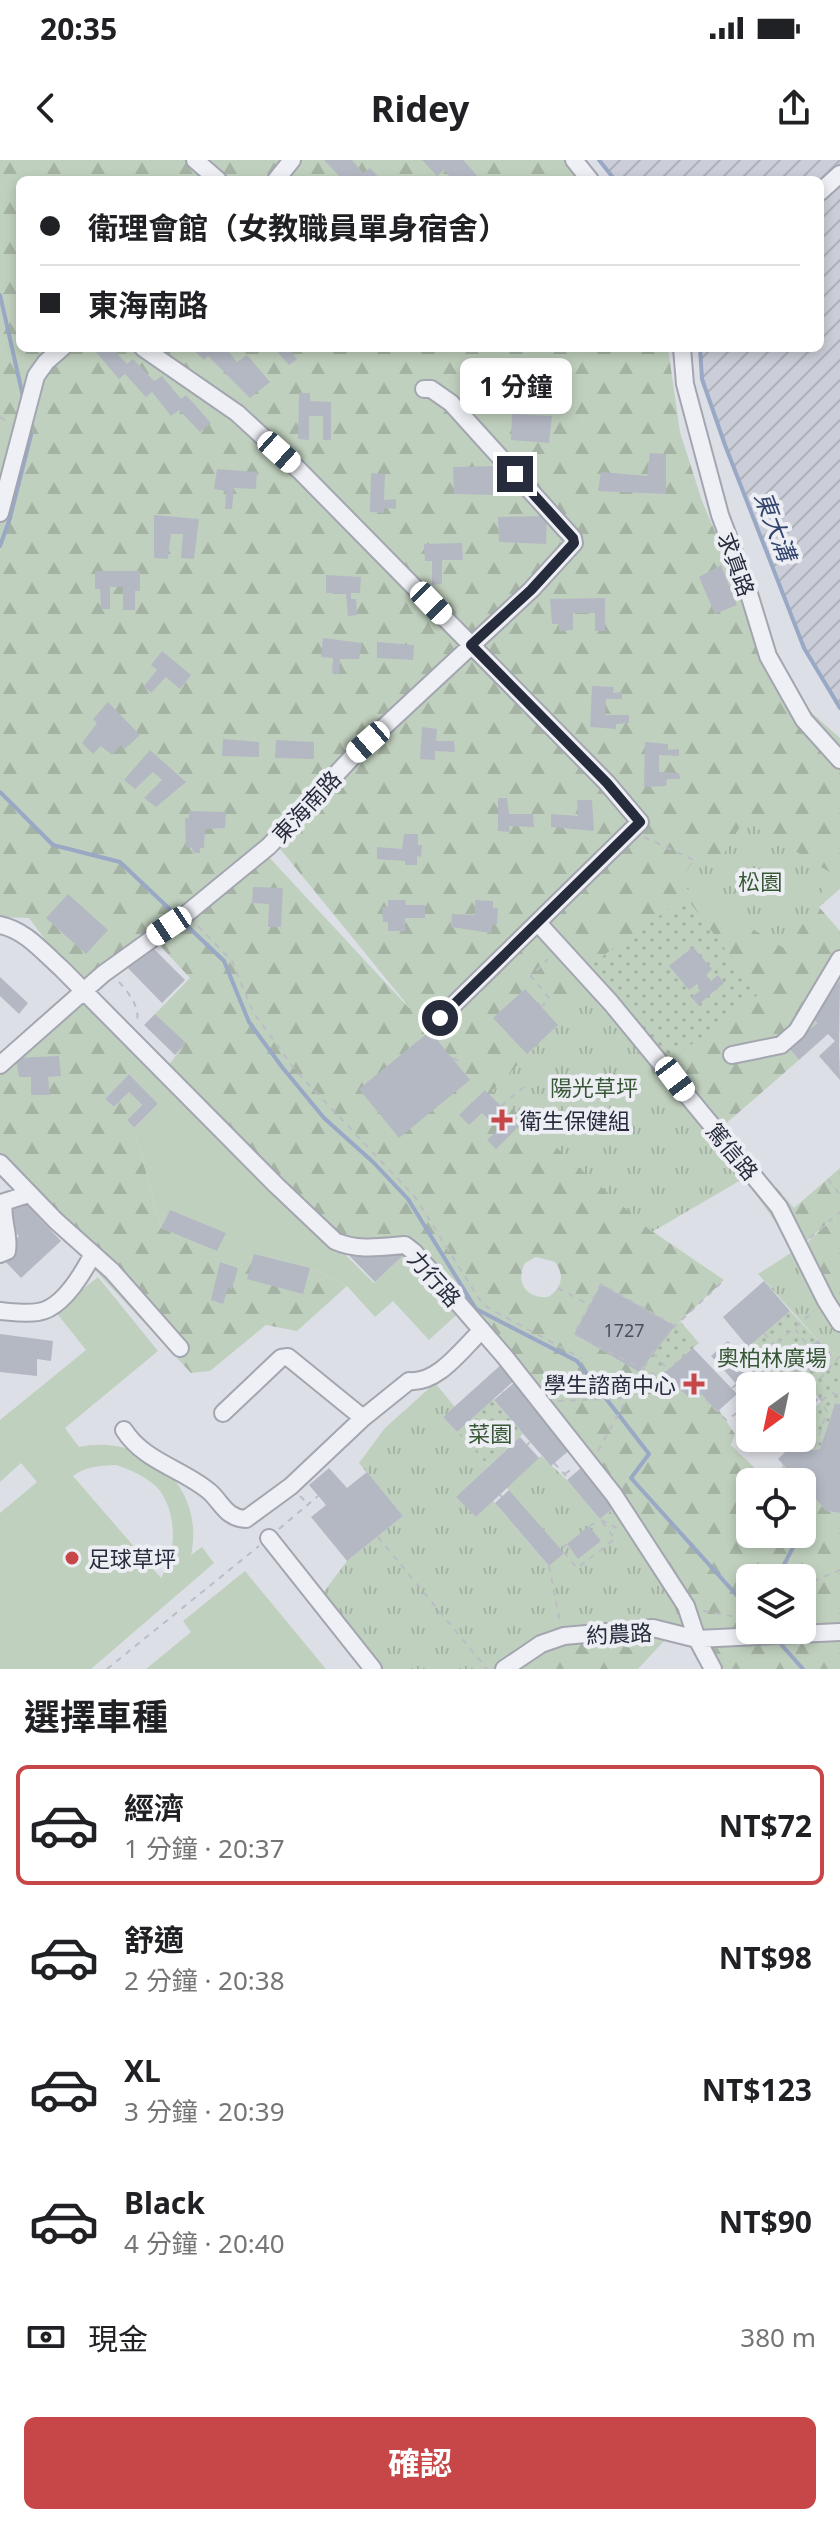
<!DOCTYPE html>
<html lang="zh-TW">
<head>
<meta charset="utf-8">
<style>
  :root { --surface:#fff; --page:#f6f6f6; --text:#202124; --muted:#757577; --line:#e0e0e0; --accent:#c74648 }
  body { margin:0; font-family:"Noto Sans","Noto Sans TC",sans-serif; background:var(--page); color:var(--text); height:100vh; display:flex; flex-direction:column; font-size:30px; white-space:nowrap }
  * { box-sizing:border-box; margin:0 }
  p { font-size:26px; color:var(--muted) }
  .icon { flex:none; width:44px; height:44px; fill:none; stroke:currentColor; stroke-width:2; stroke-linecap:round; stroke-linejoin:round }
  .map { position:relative; height:1509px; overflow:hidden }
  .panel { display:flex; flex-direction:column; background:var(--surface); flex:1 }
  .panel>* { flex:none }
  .guide { position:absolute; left:16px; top:16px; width:808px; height:176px; border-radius:12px; box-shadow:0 4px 12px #0003; display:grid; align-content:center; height:176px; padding:0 24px; background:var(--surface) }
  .needle { width:52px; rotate:213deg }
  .fabs { position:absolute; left:736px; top:1212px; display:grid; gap:16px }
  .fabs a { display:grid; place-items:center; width:80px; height:80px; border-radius:12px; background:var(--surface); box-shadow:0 4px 12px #0003; font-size:40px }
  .end { position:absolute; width:36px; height:36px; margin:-18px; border:10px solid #272c3c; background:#fff; box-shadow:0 0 0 4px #fff }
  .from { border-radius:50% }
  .bubble { position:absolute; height:56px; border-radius:12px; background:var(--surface); box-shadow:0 4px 12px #0003; font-size:26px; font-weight:700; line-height:56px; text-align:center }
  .car { position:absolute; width:24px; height:48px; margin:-24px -12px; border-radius:10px; box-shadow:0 0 6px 2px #0007; background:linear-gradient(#fff 24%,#345 0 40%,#fff 0 76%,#345 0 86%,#fff 0) }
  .guide b { display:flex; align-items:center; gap:28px; height:76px; font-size:30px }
  .guide b+b { border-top:2px solid var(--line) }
  .guide i { width:20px; height:20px; background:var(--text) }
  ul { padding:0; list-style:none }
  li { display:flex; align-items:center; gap:24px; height:120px; margin:0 16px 12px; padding:0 8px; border:4px solid transparent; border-radius:12px }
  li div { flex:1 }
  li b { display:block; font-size:30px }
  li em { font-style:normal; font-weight:700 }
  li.on { border-color:var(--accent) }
  li>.icon { width:72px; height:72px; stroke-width:1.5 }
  h2 { padding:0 24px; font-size:36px; line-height:96px }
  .pay { display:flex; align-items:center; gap:20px; height:88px; padding:0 24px; font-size:30px }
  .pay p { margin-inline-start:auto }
  .cta { display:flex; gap:16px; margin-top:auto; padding:16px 24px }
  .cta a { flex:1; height:92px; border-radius:12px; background:var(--accent); color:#fff; font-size:32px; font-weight:700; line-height:92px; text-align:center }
  .status { display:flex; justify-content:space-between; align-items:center; height:56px; padding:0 40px; background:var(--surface); direction:ltr }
  .status svg { height:22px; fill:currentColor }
  header { display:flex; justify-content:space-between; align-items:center; height:104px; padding:0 24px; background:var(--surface); font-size:36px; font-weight:700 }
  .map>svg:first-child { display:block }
  .industrial { fill:url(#industrial-furrows) }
  .grass { fill:#c0d0be; fill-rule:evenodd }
  .forest { fill:url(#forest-firs); fill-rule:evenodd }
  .park { fill:url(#park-tufts) }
  .garden { fill:url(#garden-dots) }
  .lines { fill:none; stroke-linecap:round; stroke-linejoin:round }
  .stream { stroke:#99a8c5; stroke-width:4 }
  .building { fill:#b4b8c3 }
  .minor-casing { stroke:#a3a6b0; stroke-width:20 }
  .path { stroke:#bbbdc5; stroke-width:2; stroke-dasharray:6 6; stroke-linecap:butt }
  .minor { stroke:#eff0f5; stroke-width:16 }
  .route { stroke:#272c3c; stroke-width:10 }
  .poi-dot { fill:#c74648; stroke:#eceef4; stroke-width:3 }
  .labels { text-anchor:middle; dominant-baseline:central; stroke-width:8; stroke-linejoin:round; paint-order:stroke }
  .number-label { font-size:18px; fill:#4a4f5e }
  .street-label { font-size:22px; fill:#272c3c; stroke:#eceef4 }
  .park-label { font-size:22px; fill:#375735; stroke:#eceef4 }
  .poi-label { font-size:22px; fill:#272c3c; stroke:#eceef4; text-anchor:start }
  .water-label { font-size:24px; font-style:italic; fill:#33456e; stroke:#eceef4 }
</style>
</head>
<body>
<div class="status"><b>20:35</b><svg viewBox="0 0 49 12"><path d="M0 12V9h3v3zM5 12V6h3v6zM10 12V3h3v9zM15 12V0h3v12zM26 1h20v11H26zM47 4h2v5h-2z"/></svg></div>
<header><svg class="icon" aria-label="back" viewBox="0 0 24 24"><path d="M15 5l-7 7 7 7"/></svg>Ridey<svg class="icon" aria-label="share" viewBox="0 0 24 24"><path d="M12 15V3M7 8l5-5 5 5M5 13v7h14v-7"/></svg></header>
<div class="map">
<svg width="840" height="1509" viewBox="0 0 840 1509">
  <defs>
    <pattern id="industrial-furrows" width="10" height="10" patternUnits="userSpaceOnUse" patternTransform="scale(2)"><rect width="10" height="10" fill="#cbced8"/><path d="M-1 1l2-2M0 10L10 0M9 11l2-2" fill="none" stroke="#aeb1ba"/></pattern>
    <pattern id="forest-firs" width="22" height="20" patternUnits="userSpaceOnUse" patternTransform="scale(2)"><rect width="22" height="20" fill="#c0d0be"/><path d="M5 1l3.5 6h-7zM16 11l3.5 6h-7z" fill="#a5b3a4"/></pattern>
    <pattern id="park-tufts" width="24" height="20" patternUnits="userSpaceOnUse" patternTransform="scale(2)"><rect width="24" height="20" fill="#c0d0be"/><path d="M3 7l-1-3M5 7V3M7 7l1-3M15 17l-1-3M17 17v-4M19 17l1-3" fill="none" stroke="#a5b3a4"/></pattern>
    <pattern id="garden-dots" width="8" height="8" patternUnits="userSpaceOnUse" patternTransform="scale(2)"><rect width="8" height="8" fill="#c0d0be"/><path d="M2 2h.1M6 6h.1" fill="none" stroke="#a5b3a4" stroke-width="1.8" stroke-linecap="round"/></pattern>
  </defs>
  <rect width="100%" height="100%" fill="#dddfe6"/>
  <path class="industrial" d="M599 0H840V548L804 488 725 285 702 219 700 188H820V20H615Z"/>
  <path class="grass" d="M0 252 31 275 10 358 0 386Z
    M129 914H163L374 1123 408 1091 463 1149 429 1180 393 1141 375 1157 347 1126 310 1108 254 1094 238 1108 220 1102 161 1068 134 968 158 944Z
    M98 1117 158 1191 65 1268 79 1287C146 1273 206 1327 191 1395L202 1387 214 1403 91 1509H0V1353L37 1322 21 1303 0 1322V1260L86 1190 55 1151ZM116 1305C131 1310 150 1318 160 1331 178 1356 176 1394 161 1418L73 1316C86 1306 99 1306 116 1305Z
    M245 1411 326 1509H146L191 1472 183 1461Z"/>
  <path class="forest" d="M0 0H566L583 20H20V188H668L680 272 702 341 725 395 760 497 813 554 840 578V729L819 747 840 771V821L807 851 817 863 789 888 799 900 723 966 794 1048 840 1008V1163L797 1092 839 1053 800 1087 776 1063 675 919 590 806 601 821 652 1071 724 1120 675 1166 601 1124 574 1174 639 1211 650 1195 688 1235 696 1228 716 1251 719 1250 735 1274 731 1285 767 1320 783 1312 782 1302 800 1322H750V1374H802V1324L827 1351 840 1353V1509H715L620 1344 405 1087 329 1075 163 914H129L105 939 114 947 129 932 142 945 127 960 134 968 161 1068 217 1091 220 1103 238 1108 254 1094 310 1108 347 1126 297 1171 266 1165 210 1211 191 1213 0 1008V912L83 830 29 758 0 757V386L10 358 31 275 0 253ZM277 685 409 847V848L267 695ZM152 777 190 818 155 854 185 883 163 913 84 831ZM536 1097 555 1102C565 1115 562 1128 548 1137 526 1139 515 1122 525 1103ZM750 1418H802V1470H750Z
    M664 1481 638 1509H511L544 1491 566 1483Z"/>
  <path class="park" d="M744 660 833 714 787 790 679 724 698 693 717 705Z
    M601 821 746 1017 652 1072 492 931Z
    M800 1087 840 1163V1188L832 1195 758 1114Z
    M435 1223 455 1247 443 1257 489 1306 457 1337 476 1357 493 1341 548 1405 563 1393 506 1327 541 1296 567 1320 600 1359 620 1344 699 1480 566 1483 544 1491 511 1509H373L317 1441 347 1401 403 1356 359 1303 385 1268Z"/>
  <path class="garden" d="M686 737 759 834 664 905 590 805Z
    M790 1151 818 1180 798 1197 832 1195 840 1188V1244L835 1243 820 1289 812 1290 801 1278 802 1258 822 1241 811 1229 810 1213 795 1226H768L739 1194Z
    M680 1161 699 1183 665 1212 650 1195Z
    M493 1239 523 1274 489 1306 457 1272Z"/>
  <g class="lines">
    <path class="stream" d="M599 0 615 20
      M0 135 24 241
      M700 188 702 219 725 285 804 488 840 548
      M0 386 10 358 31 275 29 269
      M0 632 53 685 120 702 177 756
      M183 762 224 801 249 862 282 907 324 958 373 1002 408 1039 476 1149 577 1201 649 1294 631 1318 750 1450
      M802 1369 815 1334
      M777 1418 800 1374
      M778 1481 803 1509"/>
  </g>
  <path class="building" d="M324 0H352L363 13 370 8 381 20H343Z
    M422 0H463L481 20H453L444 10 437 16Z
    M99 188H112L127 204 133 199 154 221 162 216 181 239 186 235 211 263 200 272 179 250 171 256 152 232 146 237 125 214 119 219 95 191Z
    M191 188H226L237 202 247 195 270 222 250 238 208 196 204 200Z
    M274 188H288L297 199 289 205Z
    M464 205 513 209 512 233 464 232Z
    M299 233H310V241L331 242V280H323V256H309V280L298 279Z
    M512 254 552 256 549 283 511 280Z
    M650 293 666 294V334L598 331 601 312 647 316Z
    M497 306 495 335 454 334 453 307Z
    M217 309 257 312 256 329 234 328 232 349H225L226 331 214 329Z
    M371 313 385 314 384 340 396 339V349L384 348V353L370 352Z
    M154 355 199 359 194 399 181 398 183 374H171L168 399 154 398Z
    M547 356 546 384 499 382 498 357Z
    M462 383 463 400H442V424L432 425V401H425L424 384Z
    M721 405 737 445 715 454 699 417Z
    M95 411H140V431H135V450H123V427H110V449H101L100 429H95Z
    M326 415 361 417 360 433H351V439H356L357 455 348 456 346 434 326 433Z
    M605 438V471H595V453H573V470L559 471V464H552L550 439Z
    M323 478 362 483 359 499H340L339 514 332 513 333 498 321 497Z
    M377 482 414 485 413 500 377 498Z
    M162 491 191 515 180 529 166 517 151 533 144 526 157 510 151 505Z
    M592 526 614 527 613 533 622 532V539H606L605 555H629V563L616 564V569L590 567Z
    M108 542 140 575 125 589 121 585 112 595 101 586 93 594 82 583 97 563 93 559Z
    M422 567 437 569 436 581H454L455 592 435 591V600L420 599Z
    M223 579 259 582V597L222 596Z
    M276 580 314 582V599L275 598Z
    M645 582 668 584V590L679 589V596L659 595V612L679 613 680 619H667L666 626 644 627Z
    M150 590 186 622 156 647 144 638 162 620 153 612 135 629 124 620Z
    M498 638H507L509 654H533L534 667 509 666 510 672 498 671Z
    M577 640H592L594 671 551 667V654L578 656Z
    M189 651 226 652 225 668 205 669 204 688H200V693H193L192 688 186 687 185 658H189Z
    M404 674H418V685H422L421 697 417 696V705H405V701L377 699V687L402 689Z
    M253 727 283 728 281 767H268L269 744 252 743Z
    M68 734 108 770 86 794 46 758Z
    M388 740H405L406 745H425V758H405V771H388V762H383L382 747H388Z
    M475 740 493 741V748H498L497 765 492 764 491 773 451 767 452 754 475 755Z
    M148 783 185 820 162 843 125 805Z
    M693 787 712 809 706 815 711 821 718 815 724 823 698 845 691 837 701 830 697 824 689 830 669 806Z
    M0 817 28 843 19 854 0 836Z
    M840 821 839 886 840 920 819 896 835 881 828 874 799 900 789 888 817 863 807 851Z
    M525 829 558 865 527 894 493 858Z
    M155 854 186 883 175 895 144 865Z
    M430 871 470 920 399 978 359 929Z
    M59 896 61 916 48 917 50 935H31V917H19L16 898Z
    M129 914 158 944 134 968 127 960 142 945 129 932 114 947 105 939Z
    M485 930 520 965 496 989 487 980 499 969 482 953 469 965 459 955Z
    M21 1039 61 1081 21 1118 0 1096 19 1076 3 1059Z
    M170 1050 226 1073 217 1091 161 1068Z
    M329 1075 408 1091 375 1122Z
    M254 1094 310 1108 303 1134 247 1119Z
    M220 1102 238 1108 232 1129 228 1128 223 1144 211 1140Z
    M764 1121 790 1151 748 1187 723 1157Z
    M601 1124 675 1166 639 1212 574 1174Z
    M0 1174 53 1181 51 1201 37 1199V1216L0 1212Z
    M818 1180 832 1195 810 1212 797 1197Z
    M728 1181 768 1226H750V1239L711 1196Z
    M693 1188 737 1234 717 1252 696 1228 687 1236 665 1212Z
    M504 1202 518 1217 457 1272 443 1257Z
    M515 1222 572 1288 551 1306 494 1240Z
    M802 1223 818 1240 802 1255Z
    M835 1243 840 1244V1353L827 1351 778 1299 800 1278 812 1290 820 1289Z
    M520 1277 539 1298 476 1357 456 1337Z
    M582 1307 615 1347 600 1359 567 1320Z
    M329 1308 347 1328 367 1312 403 1356 347 1401 311 1357 326 1345 309 1325Z
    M509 1330 564 1393 549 1406 495 1343Z
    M589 1366 601 1381 578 1399 567 1384Z"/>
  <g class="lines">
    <g class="minor-casing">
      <path id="minor" d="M195 0 218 20
        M574 0 590 20
        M276 20 292 0
        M820 32 840 14
        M143 188 237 253 300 311 607 623 640 662 440 858
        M682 188 685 224 720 355 746 424 768 496 804 560 840 600
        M0 353 36 216 46 202 62 188
        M538 763 611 843 779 1047 826 1141 840 1163
        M0 765C25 770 42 791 61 808L276 1025 335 1081C357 1091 381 1087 405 1085L414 1092 505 1197 614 1335 686 1446 697 1479 713 1509
        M732 895 781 885 797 871 840 799
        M0 905 103 814 185 755 269 686 356 593 531 430 574 383 573 378 451 243 431 229H424
        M0 1003 56 1061 93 1094C83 1113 62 1149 38 1152 26 1154 12 1152 0 1151
        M0 1094 7 1091C10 1074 1 1060 4 1042L29 1034
        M93 1094 112 1111 180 1188
        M223 1253 281 1198 288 1197 363 1258
        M124 1270C144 1302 186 1310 211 1333 223 1345 227 1358 246 1359L291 1326 363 1258 409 1221C438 1224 462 1189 482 1170
        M269 1378 373 1509
        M504 1509 541 1484 564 1476 653 1468 697 1479 840 1472"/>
    </g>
    <path class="path" d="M0 257 9 263
      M644 677 694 700
      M198 766 232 801 253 852 296 911 415 1037 483 1145 581 1198
      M119 822C129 833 140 847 137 862
      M541 847 549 838 531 816 548 799
      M453 898 464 904
      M501 946 524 927
      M828 1019 840 1035
      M810 1078 840 1052
      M558 1128 588 1144
      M675 1166 601 1124 574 1174 653 1214 675 1232 680 1228 687 1234 695 1228 726 1260 748 1246
      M795 1169 809 1187
      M764 1173 822 1241 827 1252 814 1289
      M653 1193 668 1210
      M750 1206 814 1151
      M732 1228 737 1224
      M812 1228 840 1196
      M502 1232 503 1233
      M822 1240 833 1233 840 1239
      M558 1241 628 1238
      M527 1285 530 1282
      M598 1291 652 1193 675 1166 724 1120
      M554 1303 568 1318
      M565 1314 573 1308
      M499 1334 502 1337
      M300 1336 309 1345
      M601 1360 617 1368
      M589 1366 598 1361
      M279 1369 318 1336
      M378 1377 487 1509
      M567 1384 561 1389 577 1408 615 1379 600 1359
      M549 1406 560 1463
      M802 1426 840 1410
      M703 1451 731 1456 750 1447
      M107 1509 259 1386"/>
    <use href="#minor" class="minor"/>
  </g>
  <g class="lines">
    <path class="route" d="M440 858 640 662 607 623 471 485 531 430 574 383 573 378 515 314"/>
  </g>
  <g class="poi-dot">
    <path d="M498 948h8v8h8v8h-8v8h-8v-8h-8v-8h8z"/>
    <path d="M690 1212h8v8h8v8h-8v8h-8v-8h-8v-8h8z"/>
    <circle cx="72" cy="1398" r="8"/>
  </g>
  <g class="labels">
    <g class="number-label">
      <text x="624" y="1170">1727</text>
    </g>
    <g class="street-label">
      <text transform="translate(737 404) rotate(70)">求真路</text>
      <text transform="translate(306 646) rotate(-47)">東海南路</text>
      <text transform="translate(733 991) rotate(50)">篤信路</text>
      <text transform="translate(435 1118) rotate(48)">力行路</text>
      <text transform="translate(619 1473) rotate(-3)">約農路</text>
    </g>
    <g class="park-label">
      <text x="760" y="721">松園</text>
      <text x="594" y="927">陽光草坪</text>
      <text x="772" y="1197">奧柏林廣場</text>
      <text x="490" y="1273">菜園</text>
    </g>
    <g class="poi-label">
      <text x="520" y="960">衛生保健組</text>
      <text x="676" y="1224" text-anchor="end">學生諮商中心</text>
      <text x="88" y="1398">足球草坪</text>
    </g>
    <g class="water-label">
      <text transform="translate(776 366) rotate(69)">東大溝</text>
    </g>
  </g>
</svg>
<div class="fabs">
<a><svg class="needle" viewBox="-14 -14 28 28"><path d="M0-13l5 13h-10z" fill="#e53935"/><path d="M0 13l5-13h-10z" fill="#757577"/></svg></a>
<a><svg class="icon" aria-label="locate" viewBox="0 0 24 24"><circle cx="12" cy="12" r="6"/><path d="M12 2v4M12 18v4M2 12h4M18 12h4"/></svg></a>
<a><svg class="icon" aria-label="layers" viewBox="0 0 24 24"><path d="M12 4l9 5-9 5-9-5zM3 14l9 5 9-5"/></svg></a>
</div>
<i class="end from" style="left:440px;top:858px"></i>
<i class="end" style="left:515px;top:314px"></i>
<div class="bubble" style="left:460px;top:198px;width:112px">1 分鐘</div>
<i class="car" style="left:279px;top:292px;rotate:132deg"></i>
<i class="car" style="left:431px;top:443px;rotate:136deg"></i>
<i class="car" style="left:368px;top:582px;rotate:229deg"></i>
<i class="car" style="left:169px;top:766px;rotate:236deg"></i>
<i class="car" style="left:675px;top:919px;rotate:143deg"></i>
<div class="guide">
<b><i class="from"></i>衛理會館（女教職員單身宿舍）</b>
<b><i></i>東海南路</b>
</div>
</div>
<section class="panel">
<h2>選擇車種</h2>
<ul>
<li class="on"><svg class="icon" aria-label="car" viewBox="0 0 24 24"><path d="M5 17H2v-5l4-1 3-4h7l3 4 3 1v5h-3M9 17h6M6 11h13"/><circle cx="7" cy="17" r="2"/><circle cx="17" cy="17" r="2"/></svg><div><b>經濟</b><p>1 分鐘 · 20:37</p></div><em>NT$72</em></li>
<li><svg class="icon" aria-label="car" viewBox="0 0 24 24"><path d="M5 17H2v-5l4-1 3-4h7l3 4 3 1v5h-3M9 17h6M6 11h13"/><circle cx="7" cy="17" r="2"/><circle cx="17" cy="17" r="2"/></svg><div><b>舒適</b><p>2 分鐘 · 20:38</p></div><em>NT$98</em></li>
<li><svg class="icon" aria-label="car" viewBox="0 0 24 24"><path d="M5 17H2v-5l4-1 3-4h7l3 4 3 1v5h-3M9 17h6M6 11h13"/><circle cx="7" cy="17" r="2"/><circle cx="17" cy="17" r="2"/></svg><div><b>XL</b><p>3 分鐘 · 20:39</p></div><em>NT$123</em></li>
<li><svg class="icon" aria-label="car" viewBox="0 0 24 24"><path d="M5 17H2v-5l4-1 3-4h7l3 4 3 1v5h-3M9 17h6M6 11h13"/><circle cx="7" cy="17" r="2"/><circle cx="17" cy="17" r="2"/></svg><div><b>Black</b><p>4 分鐘 · 20:40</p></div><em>NT$90</em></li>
</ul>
<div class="pay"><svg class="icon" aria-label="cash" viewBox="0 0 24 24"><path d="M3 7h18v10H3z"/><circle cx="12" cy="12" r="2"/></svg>現金<p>380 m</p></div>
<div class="cta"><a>確認</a></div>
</section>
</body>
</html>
